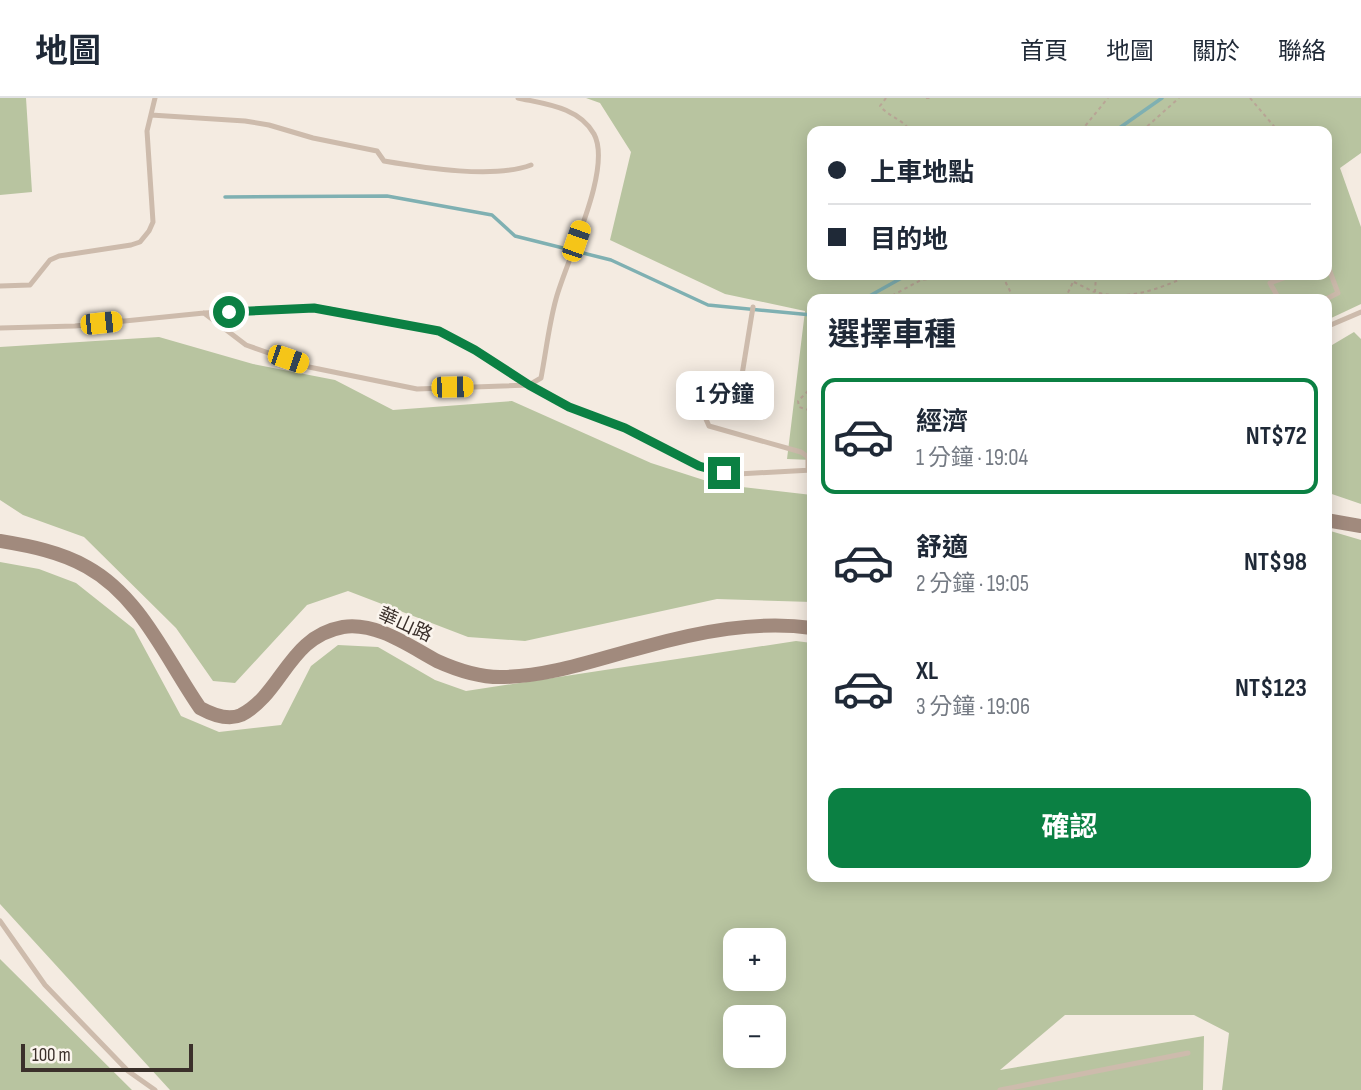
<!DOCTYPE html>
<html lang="zh-TW">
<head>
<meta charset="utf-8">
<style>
  :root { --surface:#fff; --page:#f2f2f3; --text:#1f2937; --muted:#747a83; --line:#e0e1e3; --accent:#0b8043 }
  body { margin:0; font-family:"Sofia Sans Condensed","Noto Sans TC",sans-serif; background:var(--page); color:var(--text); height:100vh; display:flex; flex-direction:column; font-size:26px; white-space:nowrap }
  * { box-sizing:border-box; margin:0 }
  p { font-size:23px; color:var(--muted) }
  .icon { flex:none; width:38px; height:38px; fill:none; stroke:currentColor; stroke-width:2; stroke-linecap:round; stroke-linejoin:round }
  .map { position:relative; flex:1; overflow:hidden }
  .sheet { position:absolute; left:807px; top:196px; width:525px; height:588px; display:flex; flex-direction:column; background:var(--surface); border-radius:14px; box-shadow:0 4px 18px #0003 }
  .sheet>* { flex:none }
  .banner { position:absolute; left:807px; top:28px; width:525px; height:154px; border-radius:14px; box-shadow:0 4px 18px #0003; display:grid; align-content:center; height:154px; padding:0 21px; background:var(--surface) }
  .tools { position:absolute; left:723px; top:830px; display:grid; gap:14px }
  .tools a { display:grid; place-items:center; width:63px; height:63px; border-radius:14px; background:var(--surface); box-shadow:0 4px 18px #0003; font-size:35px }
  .scale { position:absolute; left:21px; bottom:18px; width:172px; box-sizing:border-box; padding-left:7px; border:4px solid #3b302b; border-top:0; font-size:19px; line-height:24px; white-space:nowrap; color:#3b302b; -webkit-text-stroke:5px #fbf5ee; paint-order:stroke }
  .end { position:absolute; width:32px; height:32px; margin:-16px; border:9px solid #0b8043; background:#fff; box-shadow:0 0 0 4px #fff }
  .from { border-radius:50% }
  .bubble { position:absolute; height:49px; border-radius:14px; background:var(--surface); box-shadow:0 4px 18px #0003; font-size:23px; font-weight:700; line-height:49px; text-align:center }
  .car { position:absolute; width:21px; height:42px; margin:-21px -10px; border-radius:9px; box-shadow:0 0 5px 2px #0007; background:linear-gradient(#f5c518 24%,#345 0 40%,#f5c518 0 76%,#345 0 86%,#f5c518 0) }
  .banner b { display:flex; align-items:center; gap:24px; height:66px; font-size:26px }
  .banner b+b { border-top:2px solid var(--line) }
  .banner i { width:18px; height:18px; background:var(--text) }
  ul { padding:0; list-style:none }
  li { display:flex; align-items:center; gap:21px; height:116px; margin:0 14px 10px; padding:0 7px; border:4px solid transparent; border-radius:14px }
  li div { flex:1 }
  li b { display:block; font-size:26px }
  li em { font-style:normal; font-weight:700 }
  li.current { border-color:var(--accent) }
  li>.icon { width:63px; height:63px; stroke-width:1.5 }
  h2 { padding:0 21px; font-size:32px; line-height:84px }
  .cta { display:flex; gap:14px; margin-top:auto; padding:14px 21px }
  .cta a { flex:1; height:80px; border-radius:14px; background:var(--accent); color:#fff; font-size:28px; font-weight:700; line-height:80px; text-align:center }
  header { display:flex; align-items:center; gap:42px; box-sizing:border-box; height:98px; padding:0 35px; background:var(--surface); border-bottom:2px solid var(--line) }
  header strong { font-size:33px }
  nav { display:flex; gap:38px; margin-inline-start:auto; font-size:24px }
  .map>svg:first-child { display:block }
  .green { fill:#b8c4a0; fill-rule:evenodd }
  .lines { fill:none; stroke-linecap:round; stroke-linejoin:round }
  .stream { stroke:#7fb0b2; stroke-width:3.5 }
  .path { stroke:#b9a596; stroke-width:2; stroke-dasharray:3.5 3.5; stroke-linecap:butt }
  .lane { stroke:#cdbbac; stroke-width:5 }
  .secondary { stroke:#a18a7d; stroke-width:14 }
  .route { stroke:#0b8043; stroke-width:9 }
  .labels { text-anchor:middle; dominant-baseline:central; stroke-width:5; stroke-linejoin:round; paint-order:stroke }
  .street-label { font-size:19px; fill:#3b302b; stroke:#fbf5ee }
</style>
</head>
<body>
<header>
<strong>地圖</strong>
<nav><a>首頁</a><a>地圖</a><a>關於</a><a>聯絡</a></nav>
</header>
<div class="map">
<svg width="1361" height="992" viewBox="0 0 1361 992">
  <rect width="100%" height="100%" fill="#f4ebe1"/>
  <path class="green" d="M0 0H26L32 94 0 97Z
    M586 0H1361V55L1340 70 1361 129V206L1327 222 1326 201H812V362L787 361 805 213 725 196 610 142 631 54 600 5ZM812 33H1326V177H812Z
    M1354 234 1361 241V406L1326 394 1327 250Z
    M159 239 253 266 335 282 393 312 512 303 651 365 716 386 812 397V504L717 501 525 543 468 539 348 493 307 507 235 585 213 583 176 530 84 439 23 417 0 402V249Z
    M1327 432 1361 442V992H1222L1229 935 1194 917H1065L1000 972 1204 938 1203 992H170L0 806V464L39 471 76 485 134 531 181 618 219 634 281 627 311 568 338 547 378 549 435 582 466 593 796 543 812 545V779H1326ZM735 842H774V880H735ZM735 919H774V957H735Z
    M0 861 2 863 132 992H0Z"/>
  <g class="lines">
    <path class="stream" d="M1115 33 1162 0
      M225 99 387 98 492 117 515 138 611 162 708 207 812 217
      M864 201 907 177"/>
    <path class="path" d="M886 0 880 8C889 19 903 21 910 33
      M926 0H932
      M1250 0 1278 33
      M1081 33 1108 0
      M1142 33 1179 0
      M1005 177 1006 185 1014 201
      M1096 177 1095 194C1127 203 1161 191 1189 177
      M1074 184 1094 194
      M886 201 921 182 957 177
      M1065 201 1073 184 1072 177
      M812 265 808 293 798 303 799 309 812 313"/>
    <path class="lane" d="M151 17 245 23 269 27 313 40 377 53 384 63C425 70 494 81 531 67
      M0 188 30 187 50 162 59 158 131 147 140 144 149 133 153 124 147 33 155 0
      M1279 201 1270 185 1292 177
      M1326 201 1338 195 1326 163
      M204 215 246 247 309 269 417 291 529 287 541 280C546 254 549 226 556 201 566 163 613 71 594 36 579 9 545 6 518 0
      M1326 229 1361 214
      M0 230 75 228 204 215 303 210 329 211 439 233 475 252 529 287 569 309 625 330 699 368 724 375 738 376 812 372
      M741 283 753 209
      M767 316 766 296 758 287 723 278 705 319 709 328 801 354 808 359V372
      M0 823 45 887 128 973 155 992
      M1000 992 1188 955"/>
    <path class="secondary" d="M1326 422 1361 428
      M0 443C30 448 61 454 87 469 141 499 166 561 200 610 211 616 228 623 241 617 283 595 288 539 343 529 377 524 409 548 437 563 457 572 481 580 504 579 552 578 597 561 644 549 698 534 757 522 812 530"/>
  </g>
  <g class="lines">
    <path class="route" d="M229 214 314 210 439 233 475 252 529 287 569 309 625 330 699 368 724 375"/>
  </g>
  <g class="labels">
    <g class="street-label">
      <text transform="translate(405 527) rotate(24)">華山路</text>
    </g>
  </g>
</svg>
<div class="tools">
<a>+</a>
<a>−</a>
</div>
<div class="scale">100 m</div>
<i class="end from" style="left:229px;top:214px"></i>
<i class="end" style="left:724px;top:375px"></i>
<div class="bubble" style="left:676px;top:273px;width:98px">1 分鐘</div>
<i class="car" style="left:576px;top:143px;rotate:19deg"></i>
<i class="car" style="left:101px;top:225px;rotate:84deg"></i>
<i class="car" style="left:288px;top:261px;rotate:109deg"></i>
<i class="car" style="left:452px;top:289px;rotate:89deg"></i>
<div class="banner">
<b><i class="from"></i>上車地點</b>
<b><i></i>目的地</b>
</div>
<section class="sheet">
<h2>選擇車種</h2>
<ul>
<li class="current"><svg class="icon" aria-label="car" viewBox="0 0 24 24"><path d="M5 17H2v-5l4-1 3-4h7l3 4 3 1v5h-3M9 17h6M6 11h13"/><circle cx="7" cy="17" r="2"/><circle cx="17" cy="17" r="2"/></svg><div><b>經濟</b><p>1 分鐘 · 19:04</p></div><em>NT$72</em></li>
<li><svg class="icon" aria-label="car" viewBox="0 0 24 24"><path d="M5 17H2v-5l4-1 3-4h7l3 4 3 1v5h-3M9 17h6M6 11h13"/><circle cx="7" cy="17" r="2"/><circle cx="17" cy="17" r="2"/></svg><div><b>舒適</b><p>2 分鐘 · 19:05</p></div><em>NT$98</em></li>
<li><svg class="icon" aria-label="car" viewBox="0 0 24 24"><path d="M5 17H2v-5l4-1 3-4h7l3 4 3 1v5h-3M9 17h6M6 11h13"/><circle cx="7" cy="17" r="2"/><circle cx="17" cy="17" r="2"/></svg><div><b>XL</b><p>3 分鐘 · 19:06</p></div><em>NT$123</em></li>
</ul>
<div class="cta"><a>確認</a></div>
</section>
</div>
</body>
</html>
